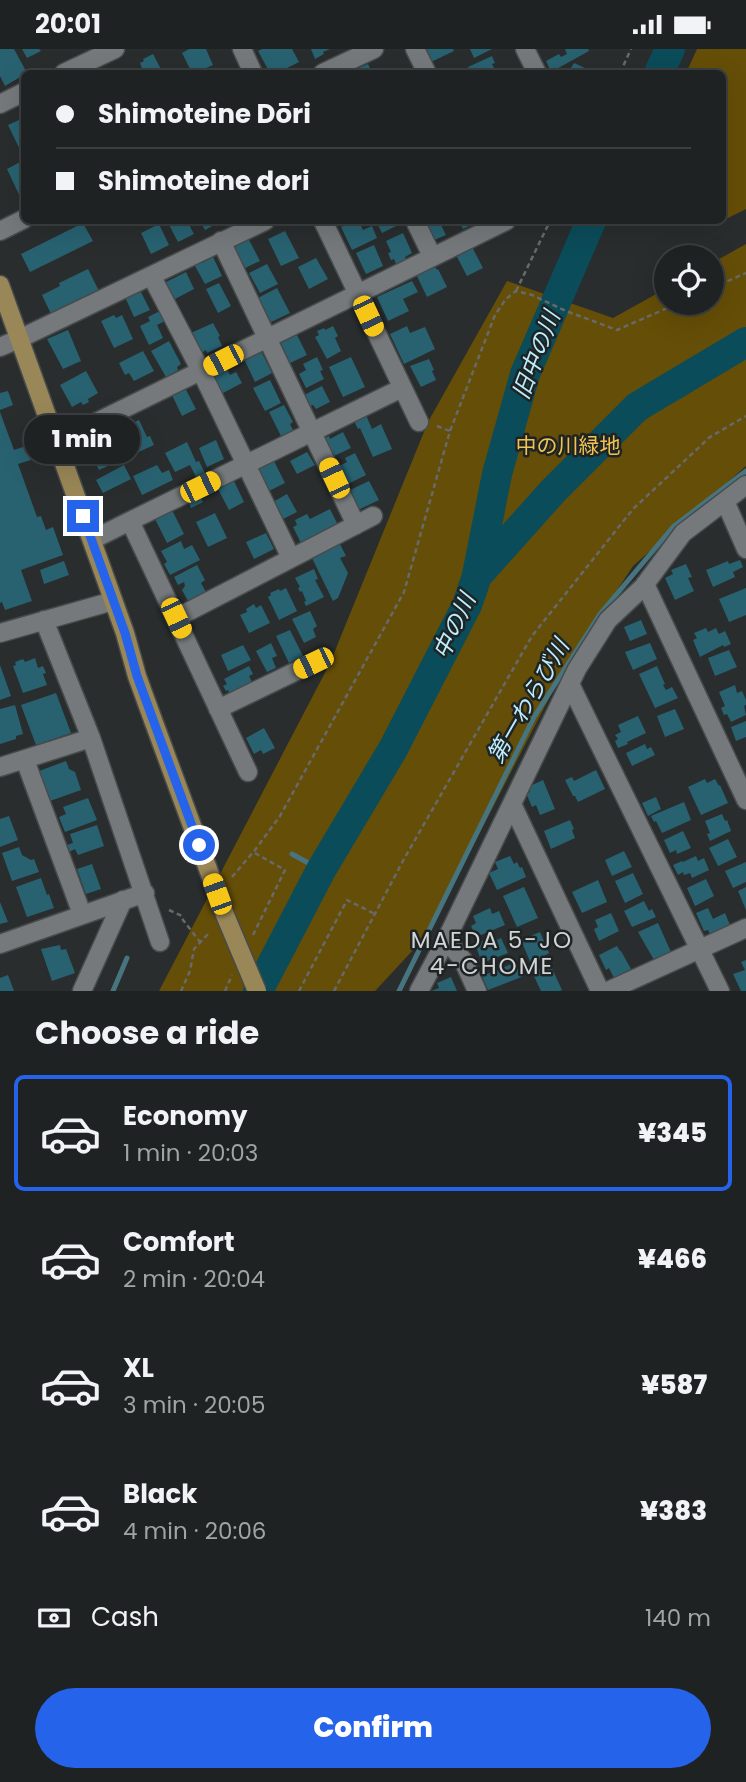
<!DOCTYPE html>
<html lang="en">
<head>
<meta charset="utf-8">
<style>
  :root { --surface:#1f2222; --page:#2c2f2f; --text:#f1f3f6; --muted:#a1a4a5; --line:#3c3f40; --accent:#2563eb }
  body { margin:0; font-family:Poppins,"Noto Sans JP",sans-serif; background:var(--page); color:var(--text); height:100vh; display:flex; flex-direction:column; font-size:26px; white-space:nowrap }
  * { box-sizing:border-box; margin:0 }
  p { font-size:23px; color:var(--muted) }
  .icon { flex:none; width:38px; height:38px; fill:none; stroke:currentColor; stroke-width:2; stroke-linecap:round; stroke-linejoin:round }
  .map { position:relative; height:942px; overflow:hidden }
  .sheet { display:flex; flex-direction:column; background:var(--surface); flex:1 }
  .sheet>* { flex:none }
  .guide { position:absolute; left:21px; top:21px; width:705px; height:154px; border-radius:10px; box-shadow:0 7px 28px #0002,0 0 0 2px var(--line); display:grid; align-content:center; height:154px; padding:0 35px; background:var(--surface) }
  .controls { position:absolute; left:654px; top:196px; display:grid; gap:14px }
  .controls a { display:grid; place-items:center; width:70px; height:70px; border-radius:50%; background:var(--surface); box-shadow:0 7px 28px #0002,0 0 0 2px var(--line); font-size:35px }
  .end { position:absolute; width:32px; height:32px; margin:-16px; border:9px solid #2563eb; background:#fff; box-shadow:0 0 0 4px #fff }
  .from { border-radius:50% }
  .bubble { position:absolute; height:49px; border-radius:24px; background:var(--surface); box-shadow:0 7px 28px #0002,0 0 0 2px var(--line); font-size:23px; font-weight:800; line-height:49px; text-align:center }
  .car { position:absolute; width:21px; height:42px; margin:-21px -10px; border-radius:9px; box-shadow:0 0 5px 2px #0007; background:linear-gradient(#f5c518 24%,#345 0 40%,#f5c518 0 76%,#345 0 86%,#f5c518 0) }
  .guide b { display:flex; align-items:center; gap:24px; height:66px; font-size:26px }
  .guide b+b { border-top:2px solid var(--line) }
  .guide i { width:18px; height:18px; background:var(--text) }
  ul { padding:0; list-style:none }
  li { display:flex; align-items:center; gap:21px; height:116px; margin:0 14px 10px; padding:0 21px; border:4px solid transparent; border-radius:10px }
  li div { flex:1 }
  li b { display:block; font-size:26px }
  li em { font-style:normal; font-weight:800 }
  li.on { border-color:var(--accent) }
  li>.icon { width:63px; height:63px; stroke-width:1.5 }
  h2 { padding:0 35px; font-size:32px; line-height:84px }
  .pay { display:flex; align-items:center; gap:18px; height:77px; padding:0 35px; font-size:26px }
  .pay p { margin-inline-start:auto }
  .cta { display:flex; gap:14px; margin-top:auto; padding:14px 35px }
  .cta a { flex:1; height:80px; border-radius:42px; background:var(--accent); color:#fff; font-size:28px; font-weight:800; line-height:80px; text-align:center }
  .status { display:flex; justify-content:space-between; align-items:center; height:49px; padding:0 35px; background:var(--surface); direction:ltr }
  .status svg { height:19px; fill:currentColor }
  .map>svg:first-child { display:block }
  .green { fill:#654e07 }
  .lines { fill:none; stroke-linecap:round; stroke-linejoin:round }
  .stream { stroke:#47757f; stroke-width:5 }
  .river { stroke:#0b4c5a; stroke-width:30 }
  .building { fill:#286271 }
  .minor-casing { stroke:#484b4b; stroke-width:21 }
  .major-casing { stroke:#484b4b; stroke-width:21 }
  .path { stroke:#676a6b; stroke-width:2.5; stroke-dasharray:5 3.5; stroke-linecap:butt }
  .minor { stroke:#75797b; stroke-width:18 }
  .major { stroke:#998757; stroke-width:18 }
  .major-bridge-casing { stroke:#484b4b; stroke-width:21; stroke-linecap:butt }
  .major-bridge { stroke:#998757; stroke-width:18 }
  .route { stroke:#2563eb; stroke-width:9 }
  .labels { text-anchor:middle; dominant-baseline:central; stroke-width:5; stroke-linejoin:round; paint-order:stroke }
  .park-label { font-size:21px; fill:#eec352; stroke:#1f2324 }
  .water-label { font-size:23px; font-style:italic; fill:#bceefd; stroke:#1f2324 }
  .neighbourhood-label { font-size:23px; letter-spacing:2px; fill:#d2d5d5; stroke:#1f2324 }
</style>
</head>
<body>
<div class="status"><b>20:01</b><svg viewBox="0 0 49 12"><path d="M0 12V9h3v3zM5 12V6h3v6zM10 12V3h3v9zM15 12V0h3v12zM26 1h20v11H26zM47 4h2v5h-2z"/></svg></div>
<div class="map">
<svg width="746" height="942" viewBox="0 0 746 942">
  <rect width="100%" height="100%" fill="#292d2e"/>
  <path class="green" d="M697 0H746V160L722 172 723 24H686Z
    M746 195V417L633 517 560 628 427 886 375 942H159L330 614 428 373 507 232 613 269 667 239V254H712V214Z"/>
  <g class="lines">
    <path class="stream" d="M292 805 321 821
      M113 942 127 909
      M399 942 534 668 600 565 673 478 746 422"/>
    <path class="river" d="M659 24 670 0
      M477 526 497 425 525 325 591 172
      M258 942 321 821 393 700 467 556 477 527 553 442 637 358 746 293"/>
  </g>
  <path class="building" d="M0 0H14L27 24 5 37 0 27Z
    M22 0H39L41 2 27 9Z
    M189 0H206L213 16 195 24H192L182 4Z
    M262 0H292L299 13 277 24H270L258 2Z
    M311 0H330L323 3 324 5 315 10Z
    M423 0H453L454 2 429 14Z
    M470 0H492L474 9Z
    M565 0H588L589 2 551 23 546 12 559 5 561 8 567 5Z
    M153 5 163 24H141L140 21 142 20 140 14 144 12 143 10Z
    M492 7 495 14 492 15 496 23 493 24H471L468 18Z
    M574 14 596 24H568Z
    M368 15 372 24H353L352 22Z
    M19 71 24 83V109L8 76Z
    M22 112 24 117V151L22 152 7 120Z
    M167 172H187L194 185 178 193Z
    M200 172H217L218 174 205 181Z
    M356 172H359L363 181 372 177 377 189 352 201 341 178Z
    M376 172H398L400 175 382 184Z
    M422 172H439L446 186 432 192Z
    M459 172H480L463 180Z
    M83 174 93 192 30 223 21 205Z
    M159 175 169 196 151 205 141 184Z
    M285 182 299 209 281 217 268 190Z
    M403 184 412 204 405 208 406 211 396 215 394 210 391 211 388 204 391 203 386 192Z
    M248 189 260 212 245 219 234 197Z
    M374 196 383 217 366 225 356 204Z
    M471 196 483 219 467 227 455 204Z
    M213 208 222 227 205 235 195 217 200 211 202 214Z
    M316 209 328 230 309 240 298 218Z
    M433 214 437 221 438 220 447 238 427 248 415 223Z
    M267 215 278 235 260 244 249 224Z
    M88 220 99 242 51 265 42 246 60 237 59 234Z
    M186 223 194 240 175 250 172 244 169 245 164 234Z
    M412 232 418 243 403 250 409 262 388 272 377 248Z
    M219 234 231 257 218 264 206 240Z
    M277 239 290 264 271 273 258 249Z
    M140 241 150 261 134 268 125 248Z
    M162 261 167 271 157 276 163 289 149 296 140 277 150 272 148 268Z
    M114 266 116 269 122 266 133 290 114 299 101 272Z
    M213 274 220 287 218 288 222 297 207 304 206 301 201 304 191 284Z
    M333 277 338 287 335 289 341 302 327 310 315 288 319 286 317 282 324 279 325 281Z
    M407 277 410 284 425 278 435 300 404 315 390 285Z
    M68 281 81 312 63 320 47 290Z
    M297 286 307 306 290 314 281 294Z
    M169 292 181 315 177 318 178 321 166 328 151 302Z
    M143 302 154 322 134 332 129 324 125 326 119 314Z
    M261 302 272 324 255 333 244 310Z
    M317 308 323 321 320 322 324 330 306 339 299 325 306 321 303 315Z
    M351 308 365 338 343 348 329 318Z
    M429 310 434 321 432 322 436 331 421 338 410 317Z
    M226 318 230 326 236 323 242 334 221 345 211 325Z
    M86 322 98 344 88 350 89 353 83 356 81 353 72 358 60 336Z
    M270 331 281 354 265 362 253 339Z
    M184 337 196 360 182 367 171 344Z
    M322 337 330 353 316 360 313 356 310 357 304 346Z
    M8 342 13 356 0 361V344Z
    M284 356 293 373 290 375 293 381 281 387 269 363Z
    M0 363 14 401 26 397 31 411 18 415 37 468 41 467 46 481 53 478 63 506 21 521 32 552 5 561 2 553 0 554Z
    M366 366 372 380 381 375 392 400 373 408 360 379 358 380 354 372Z
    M139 371 147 388 150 387 154 396 99 421 87 396Z
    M343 383 351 399 334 407 325 389 329 387 330 390Z
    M216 391 224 410 207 418 199 399Z
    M187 393 196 413 199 412 205 424 196 428 190 416 175 423 165 404Z
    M307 403 315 416 297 425 290 412Z
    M355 404 366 426 348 435 339 417 347 413 345 409Z
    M274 412 285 434 269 442 258 420Z
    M124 416 131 430 103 444 96 431Z
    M157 416 162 424 169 421 173 431 142 446 133 427Z
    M234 432 244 453 229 461 218 440Z
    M369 432 379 451 358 461 348 442Z
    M287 445 297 463 279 472 273 453Z
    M200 446 203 453 191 459 188 452Z
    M330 460 338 476 301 494 293 478 297 476 295 471 307 465 310 470Z
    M172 461 184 485 167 494 155 470Z
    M215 464 227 489 208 498 196 473Z
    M266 484 274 500 254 510 246 493Z
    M181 492 184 500 192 496 200 511 170 526 164 515 167 513 161 502Z
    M340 495 346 507 340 509 348 524 338 549 333 552 312 509 325 503 323 501Z
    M740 511 743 518 733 523 735 528 713 538 706 521 728 512 729 515Z
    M64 512 69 526 44 535 40 521Z
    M686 515 692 528 688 529 694 542 675 551 665 529 673 525 671 521Z
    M197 516 205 531 201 534 206 543 188 552 182 541 185 537 184 533 178 536 174 528Z
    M314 520 318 530 315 531 324 548 306 557 304 553 306 552 302 542 300 543 298 539 300 538 295 529Z
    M286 539 297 562 279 571 268 548 271 546 270 544 279 540 280 542Z
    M746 539V566L729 573 719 550Z
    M254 555 256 559 261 556 270 574 249 584 240 566 247 563 246 560Z
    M310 562 317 577 313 580 316 588 304 594 292 570Z
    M641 571 647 585 630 592 624 578Z
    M706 579 708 583 716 579 719 585 725 582 731 595 724 598 723 596 700 608 693 591 697 589 694 584Z
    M290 581 303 607 289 614 276 587Z
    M271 594 277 607 272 609 276 619 267 623 256 602Z
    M650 594 657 610 633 621 625 603Z
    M243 596 251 611 228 622 221 606Z
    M729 601 737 618 715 627 708 609Z
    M35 609 38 619 43 617 46 624 43 625 47 636 23 644 13 617 16 616 15 613 23 610 25 613Z
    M0 616 11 647 0 651Z
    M249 617 253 625 249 627 253 635 231 647 228 641 226 642 223 637 227 635 224 630Z
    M657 617 665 635 663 636 666 641 672 638 678 649 655 659 639 625Z
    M735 636 737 644 742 642 746 651V656L744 657 746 666 731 673 727 665 724 666 721 659 725 657 719 643Z
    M56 644 71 684 36 696 21 656Z
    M15 656 23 685 16 687V690L0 695V660Z
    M675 660 684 680 665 688 657 667Z
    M638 667 646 684 627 693 628 695 618 699 615 692 618 690 615 686 621 683 618 676Z
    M746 672V688L736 692 731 678Z
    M264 679 275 699 263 705 261 701 254 705 246 689Z
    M645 695 647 700 651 698 655 706 632 717 626 704Z
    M66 712 69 720 75 723 81 741 50 752 39 722Z
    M596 721 605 740 578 753 575 747H573L565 731 572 728 574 732Z
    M705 730 707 734 715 730 719 737 720 736 728 754 701 766 688 738Z
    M543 731 555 760 540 766 536 756 532 758 526 744 530 743 528 738Z
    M656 748 661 760 648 767 642 754Z
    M88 749 97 771 65 783 59 768 66 765 63 758Z
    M684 753 691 771 662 784 656 772 654 773 651 767Z
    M722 765 725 772 727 771 731 782 710 792 707 785 710 784 705 772Z
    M9 767 18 791 0 798V770Z
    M570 771 574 780 572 781 575 789 551 800 544 782Z
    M97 776 104 797 78 806 75 800 69 803 67 796 73 794 70 785Z
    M683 782 691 799 677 805 676 801 670 804 664 791Z
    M728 790 737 808 718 817 709 799Z
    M19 798 22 806 31 811 34 810 39 823 12 832 2 804Z
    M624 802 632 818 612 827 605 811Z
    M510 807 514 815 517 813 520 819 522 818 526 828 497 841 489 824 498 820 495 813Z
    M696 807 698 812 704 809 709 821 692 829 690 824 684 826 683 823 678 826 673 816 682 812 683 813Z
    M746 813V833L733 839 725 822Z
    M92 815 101 840 86 845 77 820Z
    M633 824 643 845 625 854 615 832Z
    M41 829 47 846 49 845 54 859 27 868 16 838Z
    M706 830 714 847 695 857 687 839Z
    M598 831 607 853 582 864 572 843Z
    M524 838 538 869 517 878 503 847Z
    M746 838V861L738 842Z
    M644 852 649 862 652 860 656 868 632 878 624 862Z
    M0 853 8 873 0 875Z
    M490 859 492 865 499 862 505 876 476 888 471 877 476 874 473 867Z
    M708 859 713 870 725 864 730 876 710 885 708 881 704 882 696 864Z
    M611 864 619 882 599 892 594 880 598 878 595 871Z
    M658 874 671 903 654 911 638 883Z
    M540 883 549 904 544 907 545 909 531 915 521 891Z
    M495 887 497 891 501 889 508 904 482 914 475 895Z
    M60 896 61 901 66 900 75 924 52 932 41 900Z
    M617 897 620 902H621L631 920 614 929 609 919 606 921 599 906Z
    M746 911V942H741L733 925 745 921 741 913Z
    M514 914 515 917 520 915 524 927 488 941 482 927Z
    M550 915 562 941 560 942H541L532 923Z
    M8 926 14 942H0V929Z
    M451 928 457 942H431L439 939 437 934Z"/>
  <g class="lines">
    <g class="minor-casing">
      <path id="minor" d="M242 0 253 24
        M415 0 427 24
        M525 0 537 24
        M64 24 115 0
        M323 24 374 0
        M0 55 24 43
        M323 172 419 373
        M415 172 432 207
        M0 182 24 170
        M221 192 356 476
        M152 228 201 322 291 509
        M0 298 19 290 265 172
        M56 393 506 172
        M725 452 746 500
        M130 472 402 339
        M92 491 130 472 248 723
        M645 535 746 751
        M176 569 373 467
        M44 571 91 689 160 893
        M0 584 113 552
        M570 635 720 942
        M218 660 313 614
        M25 711 82 865
        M0 718 91 689
        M512 755 600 942
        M446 891 463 911 477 942
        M0 895 145 844
        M82 942 123 851
        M419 942 446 891 577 620 608 571 643 538 683 484 746 436
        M608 942 746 879"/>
    </g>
    <g class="major-casing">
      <path id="major" d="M0 236 125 584 137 627 153 671"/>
    </g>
    <path class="path" d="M620 24 631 0
      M712 239 746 224
      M516 242 550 172
      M437 377 450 382
      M232 828 255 801 280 767 404 543 450 382 495 266 506 250 516 242 532 246 566 262 617 281 679 254
      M169 861 182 867 183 871 200 893
      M253 886 285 821 253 803
      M181 942 190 922 194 900 209 884
      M225 942 232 926
      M299 942 347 851 375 865
      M334 942 404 810 532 587 633 460 710 388 746 367"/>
    <use href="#minor" class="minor"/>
    <use href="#major" class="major"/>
    <g class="major-bridge-casing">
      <path id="major-bridge" d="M153 671 225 866 257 942"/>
    </g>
    <use href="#major-bridge" class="major-bridge"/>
  </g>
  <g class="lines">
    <path class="route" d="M83 467 125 584 137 627 199 796"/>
  </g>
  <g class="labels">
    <g class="park-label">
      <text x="568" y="396">中の川緑地</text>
    </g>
    <g class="water-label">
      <text transform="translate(536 306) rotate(-69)">旧中の川</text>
      <text transform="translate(454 577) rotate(-65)">中の川</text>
      <text transform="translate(528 652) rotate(-60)">第一わらび川</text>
    </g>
    <g class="neighbourhood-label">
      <text x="492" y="891">MAEDA 5-JO<tspan x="492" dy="26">4-CHOME</tspan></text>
    </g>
  </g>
</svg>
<div class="controls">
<a><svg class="icon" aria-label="locate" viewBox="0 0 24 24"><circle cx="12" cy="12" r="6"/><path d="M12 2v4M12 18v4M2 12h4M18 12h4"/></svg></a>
</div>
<i class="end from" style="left:199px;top:796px"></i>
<i class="end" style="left:83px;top:467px"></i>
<div class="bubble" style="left:24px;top:366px;width:116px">1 min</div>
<i class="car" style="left:368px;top:267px;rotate:155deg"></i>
<i class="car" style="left:223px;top:311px;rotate:243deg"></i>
<i class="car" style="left:334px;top:429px;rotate:335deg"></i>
<i class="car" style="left:200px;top:438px;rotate:64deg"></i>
<i class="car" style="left:176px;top:569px;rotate:155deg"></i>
<i class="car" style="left:313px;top:614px;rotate:244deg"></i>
<i class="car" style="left:217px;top:845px;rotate:340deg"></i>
<div class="guide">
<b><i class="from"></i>Shimoteine Dōri</b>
<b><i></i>Shimoteine dori</b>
</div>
</div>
<section class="sheet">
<h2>Choose a ride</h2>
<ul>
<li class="on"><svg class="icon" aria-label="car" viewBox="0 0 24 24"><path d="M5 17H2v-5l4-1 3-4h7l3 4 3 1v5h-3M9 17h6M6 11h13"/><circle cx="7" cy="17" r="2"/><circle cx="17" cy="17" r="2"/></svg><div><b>Economy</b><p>1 min · 20:03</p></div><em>¥345</em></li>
<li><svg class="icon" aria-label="car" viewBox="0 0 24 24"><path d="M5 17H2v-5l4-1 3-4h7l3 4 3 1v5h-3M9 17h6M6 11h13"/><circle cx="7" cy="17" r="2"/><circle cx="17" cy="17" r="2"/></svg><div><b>Comfort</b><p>2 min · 20:04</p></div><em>¥466</em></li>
<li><svg class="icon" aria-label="car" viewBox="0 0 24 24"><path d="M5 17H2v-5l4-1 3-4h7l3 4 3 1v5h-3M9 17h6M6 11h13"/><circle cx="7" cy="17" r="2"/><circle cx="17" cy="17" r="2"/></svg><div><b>XL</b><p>3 min · 20:05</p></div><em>¥587</em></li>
<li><svg class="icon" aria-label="car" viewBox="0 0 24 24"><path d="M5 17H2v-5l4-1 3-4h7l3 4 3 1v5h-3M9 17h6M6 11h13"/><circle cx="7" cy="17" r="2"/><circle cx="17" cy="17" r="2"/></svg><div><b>Black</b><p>4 min · 20:06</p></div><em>¥383</em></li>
</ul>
<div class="pay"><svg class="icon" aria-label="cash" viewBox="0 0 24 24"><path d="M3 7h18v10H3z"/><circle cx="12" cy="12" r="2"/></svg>Cash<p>140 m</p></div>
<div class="cta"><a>Confirm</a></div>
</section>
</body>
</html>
